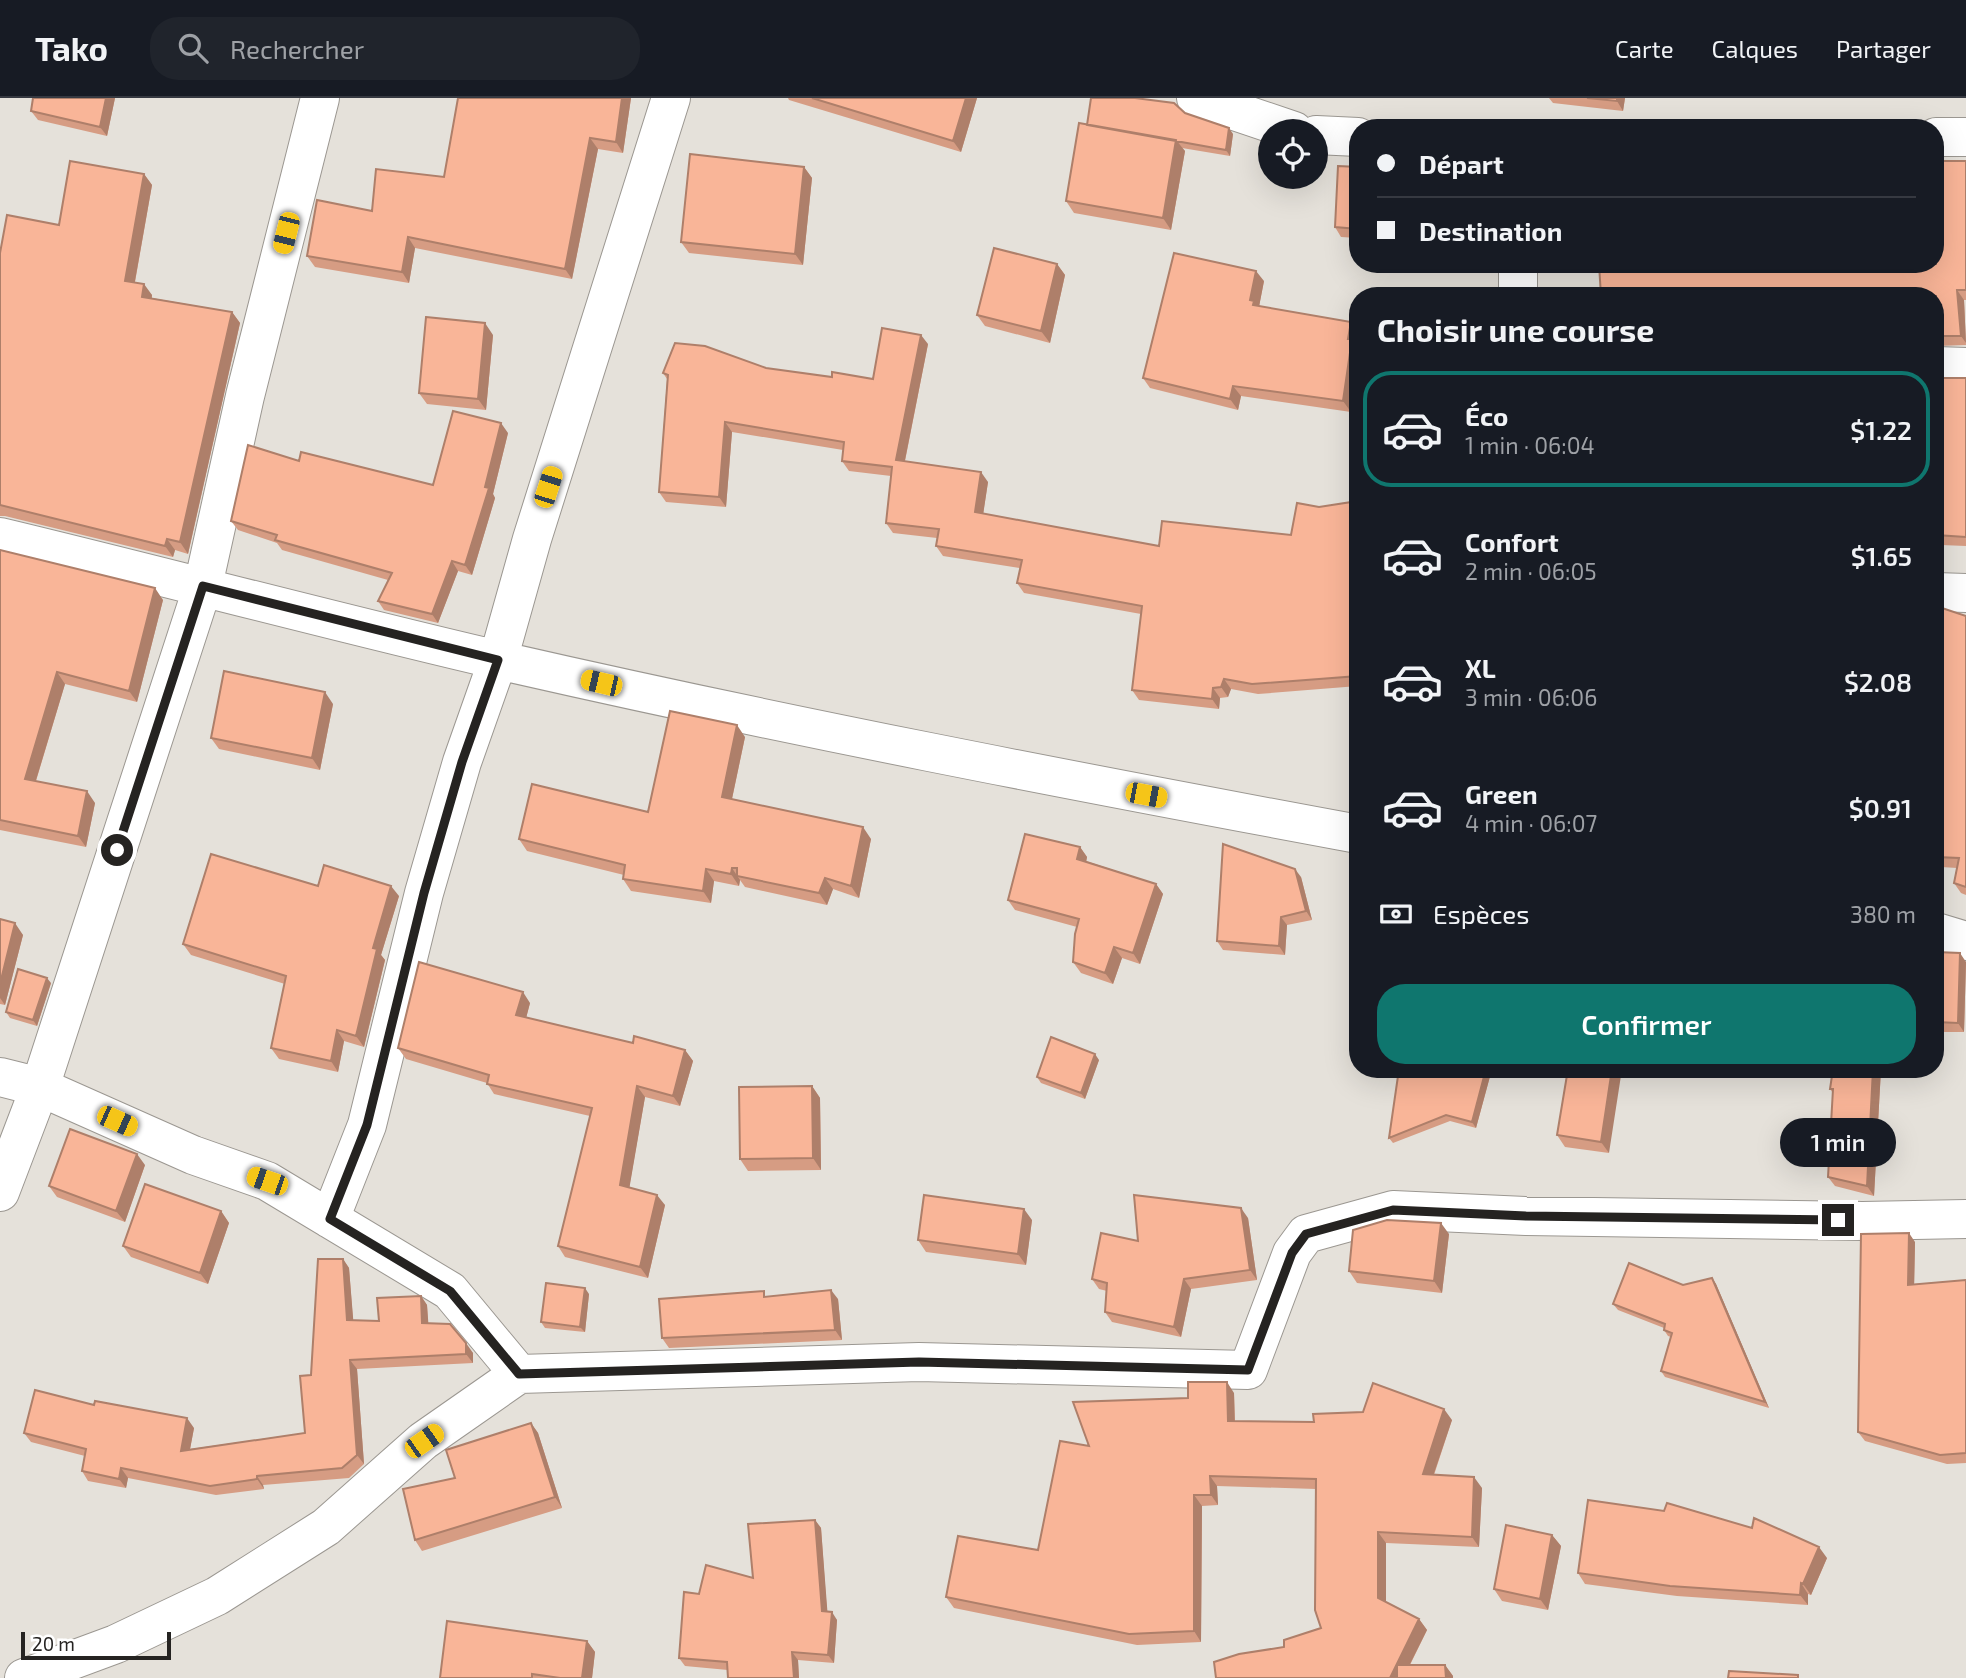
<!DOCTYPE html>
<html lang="fr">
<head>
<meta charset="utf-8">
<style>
  :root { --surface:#171b24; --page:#20242c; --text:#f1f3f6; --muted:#9ea1a6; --line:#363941; --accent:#0f766e }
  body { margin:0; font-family:"Exo 2",sans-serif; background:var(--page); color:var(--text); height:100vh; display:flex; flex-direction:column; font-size:26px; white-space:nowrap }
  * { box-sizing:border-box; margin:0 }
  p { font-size:23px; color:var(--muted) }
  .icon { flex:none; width:38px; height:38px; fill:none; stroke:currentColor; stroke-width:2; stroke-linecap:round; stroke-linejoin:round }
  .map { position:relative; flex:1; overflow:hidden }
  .side { position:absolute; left:1349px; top:189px; width:595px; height:791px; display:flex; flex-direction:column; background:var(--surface); border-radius:28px; box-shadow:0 7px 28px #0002 }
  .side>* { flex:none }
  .guide { position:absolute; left:1349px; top:21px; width:595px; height:154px; border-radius:28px; box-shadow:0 7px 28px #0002; display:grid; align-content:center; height:154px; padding:0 28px; background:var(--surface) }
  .buttons { position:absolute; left:1258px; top:21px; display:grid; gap:14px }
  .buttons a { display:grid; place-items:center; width:70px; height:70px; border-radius:50%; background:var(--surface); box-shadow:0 7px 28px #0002; font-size:35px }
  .scale { position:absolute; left:21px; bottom:18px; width:150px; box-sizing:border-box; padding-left:7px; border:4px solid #252321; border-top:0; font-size:19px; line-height:24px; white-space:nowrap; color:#252321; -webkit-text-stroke:5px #fff; paint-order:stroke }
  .end { position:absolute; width:32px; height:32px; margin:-16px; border:9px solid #252321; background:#fff; box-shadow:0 0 0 4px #fff }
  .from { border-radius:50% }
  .bubble { position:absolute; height:49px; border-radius:24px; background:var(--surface); box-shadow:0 7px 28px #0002; font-size:23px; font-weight:600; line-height:49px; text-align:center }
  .car { position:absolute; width:21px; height:42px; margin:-21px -10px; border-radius:9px; box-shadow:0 0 5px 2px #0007; background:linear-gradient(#f5c518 24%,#345 0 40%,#f5c518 0 76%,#345 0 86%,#f5c518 0) }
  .guide b { display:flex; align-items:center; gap:24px; height:66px; font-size:26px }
  .guide b+b { border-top:2px solid var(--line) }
  .guide i { width:18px; height:18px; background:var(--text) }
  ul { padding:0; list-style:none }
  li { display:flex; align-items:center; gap:21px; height:116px; margin:0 14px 10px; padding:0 14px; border:4px solid transparent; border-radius:28px }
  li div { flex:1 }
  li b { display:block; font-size:26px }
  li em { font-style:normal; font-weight:600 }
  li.active { border-color:var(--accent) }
  li>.icon { width:63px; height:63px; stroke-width:1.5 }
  h2 { padding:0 28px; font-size:32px; line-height:84px }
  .pay { display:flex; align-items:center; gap:18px; height:77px; padding:0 28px; font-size:26px }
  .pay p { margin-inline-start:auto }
  .cta { display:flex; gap:14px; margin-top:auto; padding:14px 28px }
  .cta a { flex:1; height:80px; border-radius:28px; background:var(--accent); color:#fff; font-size:28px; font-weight:600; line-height:80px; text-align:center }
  header { display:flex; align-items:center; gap:42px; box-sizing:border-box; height:98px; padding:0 35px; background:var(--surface); border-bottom:2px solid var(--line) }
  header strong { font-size:33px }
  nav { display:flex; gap:38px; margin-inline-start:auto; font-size:24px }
  .search { width:490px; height:63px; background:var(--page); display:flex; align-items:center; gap:18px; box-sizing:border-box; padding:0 24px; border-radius:28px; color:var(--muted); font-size:26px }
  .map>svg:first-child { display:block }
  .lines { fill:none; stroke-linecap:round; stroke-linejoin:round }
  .minor-casing { stroke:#9b9791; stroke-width:40 }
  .minor { stroke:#fff; stroke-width:38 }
  .wall { fill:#d69c83 }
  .shaded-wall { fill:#ae7f6a }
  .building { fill:#f9b598; stroke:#ae7f6a; stroke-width:2 }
  .route { stroke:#252321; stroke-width:9 }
</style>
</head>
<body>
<header>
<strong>Tako</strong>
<div class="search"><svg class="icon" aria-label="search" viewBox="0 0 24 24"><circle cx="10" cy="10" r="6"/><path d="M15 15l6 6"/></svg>Rechercher</div>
<nav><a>Carte</a><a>Calques</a><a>Partager</a></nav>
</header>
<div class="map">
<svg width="1966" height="1580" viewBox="0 0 1966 1580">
  <rect width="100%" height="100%" fill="#e5e1da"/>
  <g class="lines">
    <g class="minor-casing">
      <path id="minor" d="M1196 0 1294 33
        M1316 37 1358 39
        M1936 39H1966
        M1518 198V166
        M1936 268 1966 269
        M0 439C167 479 334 524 502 563 786 628 1072 683 1358 736
        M1936 494 1966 495
        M1936 834 1966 843
        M0 979 40 989 193 1057 267 1083 450 1193 519 1276
        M0 1094 40 989 203 488 245 298 320 0
        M330 1121 367 1027 424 795 462 664 498 562 532 441 671 0
        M24 1580 116 1546 217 1498 326 1429 423 1343 519 1276 919 1264 1248 1272 1292 1155 1306 1136 1393 1112 1526 1118 1863 1123 1966 1121"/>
    </g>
    <use href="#minor" class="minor"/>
  </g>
  <path class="wall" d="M115 0 107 38 38 22 31 13Z
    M458 0H631L623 55 598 51 572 181 415 150 409 185 315 169 307 158 444 79Z
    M788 0H977L961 54 789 2Z
    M1549 0H1625L1623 13 1553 5Z
    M1185 15 1233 36 1230 58 1182 50 1185 53 1171 132 1074 115 1066 103Z
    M1966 63V202H1964L1966 247 1936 248V166Z
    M804 69 812 80 803 167 689 155 681 144Z
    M1358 69V140L1341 139 1335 129Z
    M144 76 152 87 135 184 152 197V200L232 214 240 225 188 456 175 452 173 459 5 418H0V155L59 127Z
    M1057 166 1065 177 1050 245 985 228 977 217Z
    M1264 183 1259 208 1358 234 1356 247 1358 250V264L1351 314 1241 298 1238 312 1150 290 1143 280Z
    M493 237 486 312 427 306 419 295Z
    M928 246 905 363 988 384 983 416 1159 448 1291 437 1319 409 1358 403V588L1258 596 1231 591 1228 599 1220 600 1219 611 1139 602 1132 592 1141 516 1024 495 1017 485 1020 470 943 458 936 448 937 440 893 435 886 425 891 378 849 373 842 363 843 352 732 334 726 409 666 404 659 394 667 281 663 275 766 270 832 279 873 281Z
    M1936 280H1966V448L1941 447 1936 439 1939 356 1936 357Z
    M508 335 493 396 495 400 472 477 458 473 438 525 384 512 378 503 388 482 282 452 277 445 238 432 231 423 433 387Z
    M0 452 163 502 137 604 65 586 36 683 95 705 86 749 0 732Z
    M1936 508 1966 518V797L1961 795 1954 785 1957 770 1941 769 1936 761Z
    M333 606 320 672 219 651 211 640Z
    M745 639 732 701 871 741 859 800 833 791 827 807 745 789 740 782 739 788 714 783 711 805 631 793 623 781 624 777 527 753 519 741 648 714Z
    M1080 749 1087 759 1086 763 1156 786 1163 796 1140 866 1122 860 1113 886 1081 875 1073 864 1077 829 1015 812 1008 802Z
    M1301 779 1312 822 1287 827 1285 857 1223 852 1217 843Z
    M318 788 399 798 381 857 385 862 364 949 344 943 338 974 279 961 271 950 285 886 191 857 183 846Z
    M0 821 23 837 5 907 0 906Z
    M1936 854 1966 864 1964 934H1936Z
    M51 885 37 928 10 920 6 914Z
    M530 905 526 920 633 945 685 952 693 963 680 1008 645 999 629 1090 665 1107 648 1180 565 1159 558 1148 590 1018 494 996 487 985 406 961 398 950Z
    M1099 962 1085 1001 1041 985 1037 979Z
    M1492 971 1476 1030 1450 1023 1393 1045 1389 1040Z
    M1568 971 1609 1055 1565 1049 1557 1037Z
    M1833 971H1881L1874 1098 1835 1088 1828 1079 1833 995 1830 991Z
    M812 988 820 1000 821 1072 748 1073 740 1061Z
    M145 1067 125 1124 57 1099 49 1088Z
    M221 1113 229 1125 208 1186 131 1159 123 1148Z
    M1248 1120 1257 1182 1191 1191 1181 1239 1112 1224 1105 1214 1107 1193 1099 1191 1092 1181 1138 1143Z
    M1032 1122 1026 1167 926 1154 918 1142Z
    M1449 1136 1442 1195 1357 1185 1349 1173Z
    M1915 1144 1914 1186 1966 1182V1365L1947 1366 1865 1343 1858 1334Z
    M343 1161 349 1170 353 1222 379 1223 421 1198 427 1207 428 1225 473 1255V1265L357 1271 364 1366 349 1380 263 1387 264 1391 216 1397 128 1380 126 1390 88 1383 82 1373 85 1358 31 1344 24 1335 194 1330 190 1351 305 1335 311 1277Z
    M1712 1180 1716 1186 1769 1310 1665 1279 1661 1273 1671 1239 1668 1238 1664 1232V1230L1618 1212 1613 1206 1683 1187Z
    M589 1196 585 1234 545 1230 541 1224Z
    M768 1198 838 1201 842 1242 669 1250 662 1240Z
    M1234 1295 1235 1323 1314 1324 1452 1322 1434 1377 1482 1390 1479 1449 1386 1445V1504L1419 1521 1427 1532 1410 1567H1445L1453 1578V1580H1216L1284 1549 1321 1530 1316 1391 1217 1388 1218 1407 1202 1408 1201 1544 1137 1547 954 1510 946 1499 1038 1452 1188 1300Z
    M531 1325 538 1335 562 1410 422 1453 415 1442 455 1380Z
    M815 1422 821 1430 827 1514 837 1522 834 1565 798 1562 799 1580H728V1572L685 1568 679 1560 699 1496 753 1480Z
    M1552 1437 1561 1448 1548 1512 1502 1503 1494 1491Z
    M1827 1460 1811 1497 1808 1496V1507L1677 1498 1585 1486 1578 1475Z
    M587 1543 595 1554 592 1580H440Z"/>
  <path class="shaded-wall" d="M106 0H115L107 38 100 29Z
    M622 0H631L623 55 616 44Z
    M966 0H977L961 54 953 43Z
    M1617 0H1625L1623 13 1617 3Z
    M1229 30 1233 36 1230 58 1226 52Z
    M590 40 598 51 572 181 565 171Z
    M1176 42 1185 53 1171 132 1163 120Z
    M804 69 812 80 803 167 795 156Z
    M144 76 152 87 133 194 125 183Z
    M408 139 415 150 409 185 402 174Z
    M1057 166 1065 177 1050 245 1041 233Z
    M1256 173 1264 183 1259 209 1253 207 1250 202Z
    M144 186 152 197 150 210 142 199Z
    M1957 192 1964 202 1966 245 1961 238Z
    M232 214 240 225 188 456 180 444Z
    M1351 224 1358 234 1356 247 1358 250V264L1351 314 1343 303 1348 241Z
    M485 225 493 237 486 312 478 301Z
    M921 237 928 246 903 372 896 362Z
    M1233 288 1241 298 1238 312 1230 301Z
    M725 324 732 334 726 409 719 399Z
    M501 325 508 335 493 396 495 400 472 477 465 467Z
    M981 374 988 384 982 424 975 414Z
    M167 441 175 452 173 459 165 448Z
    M452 463 458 473 438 525 432 516Z
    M1356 474 1358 477V504Z
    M155 490 163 502 137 604 129 593Z
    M57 574 65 586 33 692 25 681Z
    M1224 581 1231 591 1228 599 1221 589Z
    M1213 590 1220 600 1219 611 1212 601Z
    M325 594 333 606 320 672 312 660Z
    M737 627 745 639 730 710 722 699Z
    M87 693 95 705 86 749 78 738Z
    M863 729 871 741 859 800 851 788Z
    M1080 749 1087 759 1085 771 1077 761Z
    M732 770 740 782 739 788 731 776Z
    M706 771 714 783 711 805 703 793Z
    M1295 771 1301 779 1312 822 1306 813Z
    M825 780 833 791 827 807 819 795Z
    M1156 786 1163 796 1140 866 1133 855Z
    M391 788 399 798 381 857 385 862 364 949 356 938 373 850Z
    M1281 819 1287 827 1285 857 1279 848Z
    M15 825 23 837 5 907 0 900V886Z
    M1114 849 1122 860 1113 886 1105 875Z
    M1960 855 1966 864 1964 934 1958 925Z
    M47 880 51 885 37 928 33 922Z
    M523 894 530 905 524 928 516 917Z
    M337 932 344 943 338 974 331 963Z
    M685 952 693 963 680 1008 673 998Z
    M1095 956 1099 962 1085 1001 1081 995Z
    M1486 971H1492L1476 1030 1472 1024Z
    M1612 971H1622L1609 1055 1601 1044Z
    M1873 971H1881L1874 1098 1867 1088Z
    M637 988 645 999 628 1098 620 1087Z
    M812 988 820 1000 821 1072 813 1060Z
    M137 1056 145 1067 125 1124 116 1113Z
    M657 1097 665 1107 648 1180 640 1169Z
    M1241 1110 1248 1120 1257 1182 1250 1172Z
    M1024 1111 1032 1122 1026 1167 1018 1156Z
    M221 1113 229 1125 208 1186 200 1175Z
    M1441 1125 1449 1136 1442 1195 1434 1183Z
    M1909 1135 1915 1144 1914 1196 1908 1187Z
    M343 1161 349 1170 354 1231 347 1222Z
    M1712 1180 1716 1186 1769 1310 1765 1304Z
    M1184 1181 1191 1191 1181 1239 1174 1229Z
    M585 1190 589 1196 585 1234 580 1229Z
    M831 1192 838 1201 842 1242 835 1232Z
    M421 1198 427 1207 429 1234 422 1225Z
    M466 1245 473 1255V1265L466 1256Z
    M350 1262 357 1271 364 1366 357 1357Z
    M1227 1284 1234 1295 1235 1334 1228 1323Z
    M1444 1311 1452 1322 1430 1387 1423 1376Z
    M187 1320 194 1330 188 1362 181 1353Z
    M531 1325 538 1335 562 1410 555 1399Z
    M121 1370 128 1380 126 1390 119 1381Z
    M257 1378 263 1387 264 1391 257 1381Z
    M1210 1378 1217 1388 1218 1407 1211 1397Z
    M1474 1379 1482 1390 1479 1449 1472 1439Z
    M1194 1397 1202 1408 1201 1544 1194 1533Z
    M815 1422 821 1430 828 1521 822 1513Z
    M1378 1434 1386 1445V1511L1378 1500Z
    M1552 1437 1561 1448 1548 1512 1540 1501Z
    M1819 1449 1827 1460 1811 1497 1803 1486Z
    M1801 1485 1808 1496V1507L1800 1497Z
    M832 1514 837 1522 834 1565 828 1557Z
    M1419 1521 1427 1532 1403 1580H1390Z
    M587 1543 595 1554 592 1580H582Z
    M792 1554 798 1562 799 1580H794Z
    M1445 1567 1453 1578V1580H1446Z"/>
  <path class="building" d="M33 0H106L100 29 31 13Z
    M458 0H622L616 44 590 40 565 171 408 139 402 174 307 158 317 102 372 113 376 71 444 79Z
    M812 0H966L953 43Z
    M1091 0H1135L1174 5 1185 15 1229 30 1226 52 1087 27Z
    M1587 0H1617V3Z
    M1079 25 1176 42 1163 120 1066 103Z
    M690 56 804 69 795 156 681 144Z
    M70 63 144 76 125 183 144 186 142 199 232 214 180 444 167 441 165 448 0 407V155L7 117 59 127Z
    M1936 63H1966V192H1957L1961 238H1936V198H1601L1599 166H1936Z
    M1338 68 1358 69V131L1335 129Z
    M994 150 1057 166 1041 233 977 217Z
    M1174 155 1256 173 1250 202 1254 203 1253 207 1351 224 1348 241H1352L1343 303 1233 288 1230 301 1143 280Z
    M426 219 485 225 478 301 419 295Z
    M882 230 921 237 896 362 981 374 975 414 1159 448 1162 423 1291 437 1297 405 1319 409 1358 403V474H1356L1358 504V578L1252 586 1224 581 1221 589 1213 590 1212 601 1132 592 1142 508 1017 485 1022 462 936 448 939 431 886 425 892 369 842 363 844 344 725 324 719 399 659 394 668 277 663 275 675 245 705 248 766 270 832 279V274L873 281Z
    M1936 280H1966V439L1936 437 1939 346H1936Z
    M453 313 501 325 485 389 489 390 465 467 452 463 432 516 378 503 392 475 275 442 277 437 231 423 248 347 299 363 301 354 433 387Z
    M0 452 155 490 129 593 57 574 25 681 87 693 78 738 0 722Z
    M1936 508 1966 518V789L1954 785 1959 760 1936 759Z
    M224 573 325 594 312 660 211 640Z
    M670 613 737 627 722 699 863 729 851 788 825 780 819 795 737 778V770H732L731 776 706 771 703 793 623 781 625 767 519 741 532 686 648 714Z
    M1025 736 1080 749 1077 761 1156 786 1133 855 1114 849 1105 875 1073 864 1075 836 1079 821 1008 802Z
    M1223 746 1295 771 1306 813 1281 819 1279 848 1217 843Z
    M211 756 318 788 324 767 391 788 373 850 377 851 356 938 337 932 331 963 271 950 286 878 183 846Z
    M0 821 15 825 0 886Z
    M1936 854 1960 855 1958 925 1936 924Z
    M419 864 523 894 516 917 633 945 634 938 685 952 673 998 637 988 620 1087 657 1097 640 1169 558 1148 592 1010 487 986 489 977 398 950Z
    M18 871 47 880 33 922 6 914Z
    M1051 939 1095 956 1081 995 1037 979Z
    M1399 971H1486L1472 1024 1446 1017 1389 1040Z
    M1568 971H1612L1601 1044 1557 1037Z
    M1833 971H1873L1867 1088 1828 1079 1833 991H1830Z
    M812 988 813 1060 740 1061 739 989Z
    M70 1031 137 1056 116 1113 49 1088Z
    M145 1086 221 1113 200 1175 123 1148Z
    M924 1097 1024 1111 1018 1156 918 1142Z
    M1134 1097 1241 1110 1250 1172 1184 1181 1174 1229 1105 1214 1107 1185 1092 1181 1101 1135 1138 1143Z
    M1387 1122 1441 1125 1434 1183 1349 1173 1353 1132Z
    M1909 1135 1908 1187 1966 1182V1355L1940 1357 1858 1334 1861 1136Z
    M318 1161H343L347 1222 379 1223 377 1200 421 1198 422 1225 450 1226 466 1245V1256L350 1262 357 1357 342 1370 257 1378V1381L210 1388 121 1370 119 1381 82 1373 86 1351 24 1335 35 1292 94 1307 95 1303 187 1320 181 1353 305 1335 300 1278 311 1277Z
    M1629 1165 1683 1187 1712 1180 1765 1304 1661 1273 1672 1235 1664 1232 1665 1226 1613 1206Z
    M546 1185 585 1190 580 1229 541 1224Z
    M831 1192 835 1232 662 1240 659 1201 764 1193V1199Z
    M1188 1284H1227L1228 1323 1314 1324 1313 1316 1363 1314 1373 1285 1444 1311 1423 1376 1474 1379 1472 1439 1378 1434V1500L1419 1521 1390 1580H1216L1214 1564 1239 1556 1284 1549V1542L1321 1530 1315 1512 1316 1381 1210 1378 1211 1397H1194V1533L1129 1536 946 1499 958 1438 1038 1452 1060 1343 1089 1348 1073 1304 1188 1300Z
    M531 1325 555 1399 415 1442 403 1391 455 1380 446 1352Z
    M1588 1402 1664 1413 1667 1405 1752 1430 1754 1420 1819 1449 1803 1486 1801 1485 1800 1497 1670 1488 1578 1475Z
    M815 1422 822 1513 832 1514 828 1557 792 1554 794 1580H728L727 1564 679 1560 684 1494 699 1496 706 1467 753 1480 748 1426Z
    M1506 1427 1552 1437 1540 1501 1494 1491Z
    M447 1523 587 1543 582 1580H560L532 1576V1580H440Z
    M1397 1567H1445L1446 1580H1397Z
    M1729 1573 1798 1577V1580H1728Z"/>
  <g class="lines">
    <path class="route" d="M117 752 203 488 498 562 462 664 424 795 367 1027 330 1121 450 1193 519 1276 919 1264 1248 1272 1292 1155 1306 1136 1393 1112 1526 1118 1838 1122"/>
  </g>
</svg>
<div class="buttons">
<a><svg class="icon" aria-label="locate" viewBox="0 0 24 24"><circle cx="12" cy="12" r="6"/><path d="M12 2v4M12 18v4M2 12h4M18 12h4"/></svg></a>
</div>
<div class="scale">20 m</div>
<i class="end from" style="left:117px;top:752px"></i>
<i class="end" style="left:1838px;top:1122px"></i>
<div class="bubble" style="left:1780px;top:1020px;width:116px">1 min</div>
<i class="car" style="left:286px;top:135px;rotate:194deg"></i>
<i class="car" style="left:548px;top:389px;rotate:18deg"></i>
<i class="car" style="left:601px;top:585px;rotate:283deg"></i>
<i class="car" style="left:1146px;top:697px;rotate:101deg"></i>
<i class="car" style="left:117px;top:1023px;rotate:114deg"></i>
<i class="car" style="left:267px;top:1083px;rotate:289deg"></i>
<i class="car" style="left:424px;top:1343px;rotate:55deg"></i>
<div class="guide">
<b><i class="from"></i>Départ</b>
<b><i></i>Destination</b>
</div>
<section class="side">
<h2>Choisir une course</h2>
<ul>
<li class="active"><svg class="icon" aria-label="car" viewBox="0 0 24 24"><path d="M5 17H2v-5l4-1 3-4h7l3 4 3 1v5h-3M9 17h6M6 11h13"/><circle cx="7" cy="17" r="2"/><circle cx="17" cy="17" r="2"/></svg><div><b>Éco</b><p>1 min · 06:04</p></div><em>$1.22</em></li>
<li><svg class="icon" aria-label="car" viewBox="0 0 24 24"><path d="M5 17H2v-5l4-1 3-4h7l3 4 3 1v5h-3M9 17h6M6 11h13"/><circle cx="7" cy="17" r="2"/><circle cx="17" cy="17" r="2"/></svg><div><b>Confort</b><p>2 min · 06:05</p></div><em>$1.65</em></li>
<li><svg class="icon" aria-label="car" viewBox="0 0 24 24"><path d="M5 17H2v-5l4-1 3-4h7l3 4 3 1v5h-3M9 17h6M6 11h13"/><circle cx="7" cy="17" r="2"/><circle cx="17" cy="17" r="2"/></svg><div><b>XL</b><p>3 min · 06:06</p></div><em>$2.08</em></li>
<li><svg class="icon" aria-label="car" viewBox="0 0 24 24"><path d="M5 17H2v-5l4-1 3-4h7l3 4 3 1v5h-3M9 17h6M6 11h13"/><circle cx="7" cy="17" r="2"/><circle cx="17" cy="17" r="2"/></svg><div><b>Green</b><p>4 min · 06:07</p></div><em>$0.91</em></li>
</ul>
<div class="pay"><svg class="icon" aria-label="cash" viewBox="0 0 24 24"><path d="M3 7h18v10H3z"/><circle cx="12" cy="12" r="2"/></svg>Espèces<p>380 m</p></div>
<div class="cta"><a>Confirmer</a></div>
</section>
</div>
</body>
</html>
